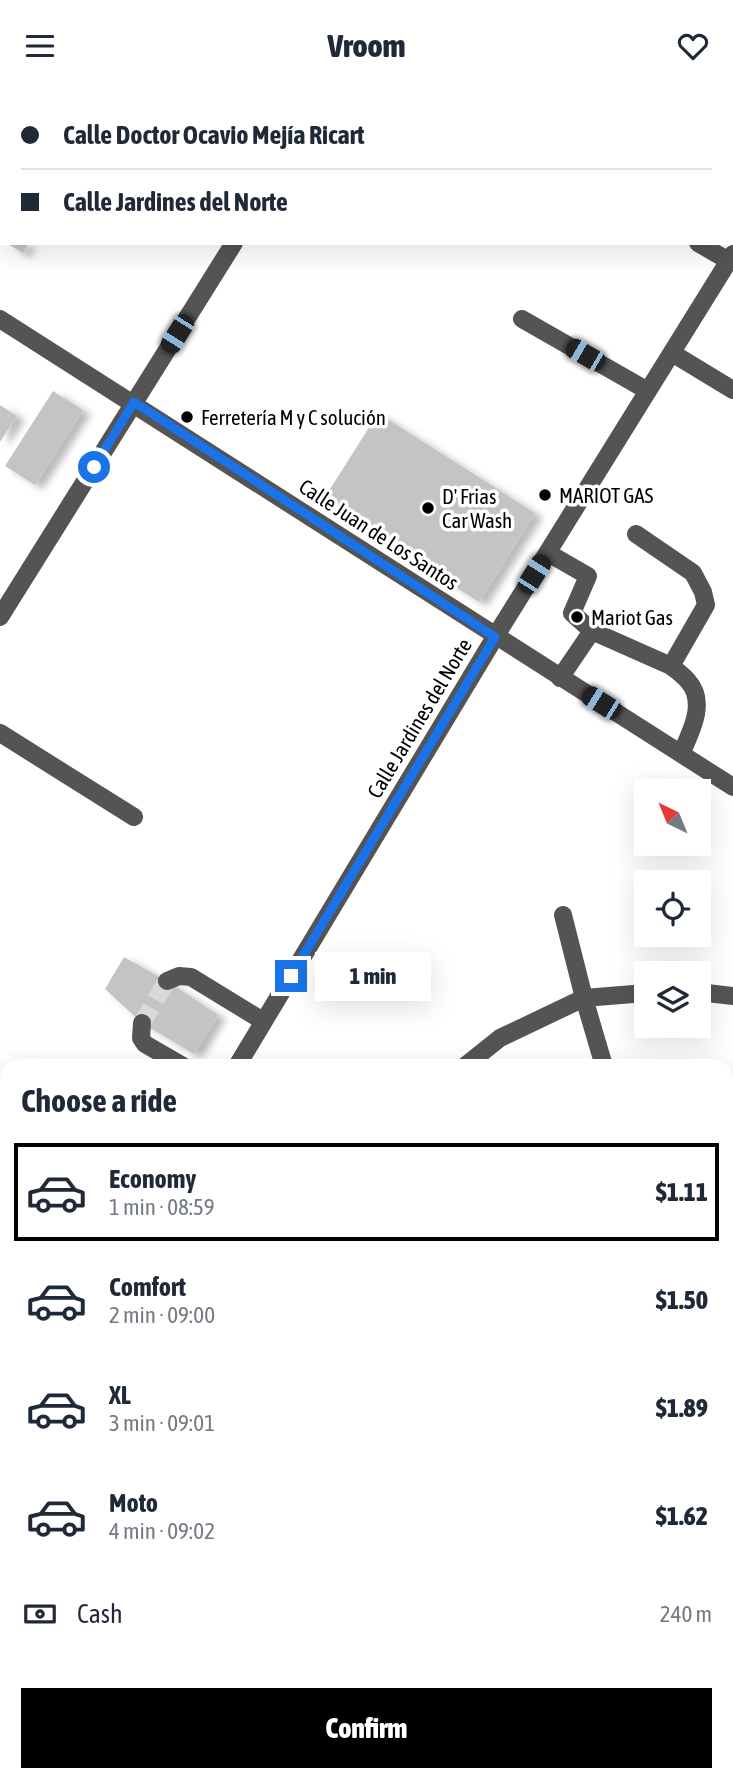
<!DOCTYPE html>
<html lang="en">
<head>
<meta charset="utf-8">
<style>
  :root { --surface:#fff; --page:#f6f6f7; --text:#1f2937; --muted:#747a83; --line:#e0e1e3; --accent:#000 }
  body { margin:0; font-family:"Asap Condensed",sans-serif; background:var(--page); color:var(--text); height:100vh; display:flex; flex-direction:column; font-size:26px; white-space:nowrap }
  * { box-sizing:border-box; margin:0 }
  p { font-size:23px; color:var(--muted) }
  .icon { flex:none; width:38px; height:38px; fill:none; stroke:currentColor; stroke-width:2; stroke-linecap:round; stroke-linejoin:round }
  .map { position:relative; flex:1; overflow:hidden }
  .side { position:absolute; left:0px; top:968px; width:733px; height:723px; display:flex; flex-direction:column; background:var(--surface); border-radius:21px 21px 0 0; box-shadow:0 7px 28px #0002 }
  .side>* { flex:none }
  .hud { position:absolute; left:0px; top:0px; width:733px; height:154px; box-shadow:0 7px 28px #0002; display:grid; align-content:center; height:154px; padding:0 21px; background:var(--surface) }
  .needle { width:46px; rotate:317deg }
  .fabs { position:absolute; left:634px; top:688px; display:grid; gap:14px }
  .fabs a { display:grid; place-items:center; width:77px; height:77px; border-radius:0px; background:var(--surface); box-shadow:0 7px 28px #0002; font-size:35px }
  .end { position:absolute; width:32px; height:32px; margin:-16px; border:9px solid #1a73e8; background:#fff; box-shadow:0 0 0 4px #fff }
  .from { border-radius:50% }
  .bubble { position:absolute; height:49px; border-radius:0px; background:var(--surface); box-shadow:0 7px 28px #0002; font-size:23px; font-weight:800; line-height:49px; text-align:center }
  .car { position:absolute; width:21px; height:42px; margin:-21px -10px; border-radius:9px; box-shadow:0 0 5px 2px #0007; background:linear-gradient(#222 24%,#8ab4d8 0 40%,#222 0 76%,#8ab4d8 0 86%,#222 0) }
  .hud b { display:flex; align-items:center; gap:24px; height:66px; font-size:26px }
  .hud b+b { border-top:2px solid var(--line) }
  .hud i { width:18px; height:18px; background:var(--text) }
  ul { padding:0; list-style:none }
  li { display:flex; align-items:center; gap:21px; height:98px; margin:0 14px 10px; padding:0 7px; border:4px solid transparent; border-radius:0px }
  li div { flex:1 }
  li b { display:block; font-size:26px }
  li em { font-style:normal; font-weight:800 }
  li.selected { border-color:var(--accent) }
  li>.icon { width:63px; height:63px; stroke-width:1.5 }
  h2 { padding:0 21px; font-size:32px; line-height:84px }
  .pay { display:flex; align-items:center; gap:18px; height:77px; padding:0 21px; font-size:26px }
  .pay p { margin-inline-start:auto }
  .button { display:flex; gap:14px; margin-top:auto; padding:14px 21px }
  .button a { flex:1; height:80px; border-radius:0px; background:var(--accent); color:#fff; font-size:28px; font-weight:800; line-height:80px; text-align:center }
  header { display:flex; justify-content:space-between; align-items:center; height:91px; padding:0 21px; background:var(--surface); font-size:32px; font-weight:800 }
  .map>svg:first-child { display:block }
  .green { fill:#dbdbdb }
  .building { fill:#c4c4c4; filter:url(#shadow) }
  .lines { fill:none; stroke-linecap:round; stroke-linejoin:round }
  .minor-tunnel { stroke:#d9d9d9; stroke-width:18; stroke-dasharray:18 9; stroke-linecap:butt }
  .minor { stroke:#545454; stroke-width:18 }
  .route { stroke:#1a73e8; stroke-width:9 }
  .poi-dot { fill:#000; stroke:#fff; stroke-width:2.5 }
  .labels { text-anchor:middle; dominant-baseline:central; stroke-width:7; stroke-linejoin:round; paint-order:stroke }
  .poi-label { font-size:21px; fill:#000; stroke:#fff; text-anchor:start }
  .street-label { font-size:21px; fill:#000; stroke:#fff }
</style>
</head>
<body>
<header><svg class="icon" aria-label="menu" viewBox="0 0 24 24"><path d="M4 6h16M4 12h16M4 18h16"/></svg>Vroom<svg class="icon" aria-label="heart" viewBox="0 0 24 24"><path d="M12 20l-8-8c-3-5 5-10 8-4 3-6 11-1 8 4z"/></svg></header>
<div class="map">
<svg width="733" height="1689" viewBox="0 0 733 1689">
  <defs>
    <filter id="shadow"><feDropShadow dx="8" dy="4.5" stdDeviation="3.5" flood-color="#0004"/></filter>
  </defs>
  <rect width="100%" height="100%" fill="#fff"/>
  <path class="green" d="M733 1564V1689H605L607 1684H726V1568Z"/>
  <path class="building" d="M6 152H28L23 162Z
    M53 300 83 319 35 394 5 375Z
    M0 314 17 325 0 351Z
    M378 322 535 422 479 511 322 411Z
    M124 866 167 890 218 924 194 963 142 932 105 898Z"/>
  <g class="lines">
    <path class="minor-tunnel" d="M142 932 167 890"/>
    <path class="minor" d="M329 2 331 0
      M698 152 729 170
      M0 228 733 696
      M522 228 648 300
      M672 262 733 299
      M548 462 588 485 572 522 592 540
      M0 526 234 152
      M671 575C677 580 683 584 688 590 707 611 691 641 681 663
      M560 587 592 540 671 575 706 514 703 501 693 482 636 443
      M0 642 134 726
      M563 824 584 907 604 975
      M167 890 179 885 191 886 263 930
      M698 901 733 905
      M142 932 141 947 145 953 183 975
      M237 975 495 546 733 163
      M465 975 500 947 584 907 646 902
      M726 1087 733 1089
      M0 1257 7 1261
      M0 1332 7 1325
      M726 1442 733 1463
      M0 1535 7 1524
      M726 1545 733 1543
      M106 1689 109 1684
      M304 1689 307 1684
      M580 1689 583 1684
      M621 1689 625 1684
      M711 1689 712 1684"/>
  </g>
  <g class="lines">
    <path class="route" d="M94 376 134 311 495 546 291 885"/>
  </g>
  <g class="poi-dot">
    <circle cx="187" cy="326" r="7"/>
    <circle cx="545" cy="404" r="7"/>
    <circle cx="428" cy="417" r="7"/>
    <circle cx="577" cy="526" r="7"/>
  </g>
  <g class="labels">
    <g class="poi-label">
      <text x="201" y="326">Ferretería M y C solución</text>
      <text x="559" y="404">MARIOT GAS</text>
      <text x="442" y="405">D' Frias<tspan x="442" dy="24">Car Wash</tspan></text>
      <text x="591" y="526">Mariot Gas</text>
    </g>
    <g class="street-label">
      <text transform="translate(379 443) rotate(33)">Calle Juan de Los Santos</text>
      <text transform="translate(419 627) rotate(-59)">Calle Jardines del Norte</text>
    </g>
  </g>
</svg>
<div class="fabs">
<a><svg class="needle" viewBox="-14 -14 28 28"><path d="M0-13l5 13h-10z" fill="#e53935"/><path d="M0 13l5-13h-10z" fill="#747a83"/></svg></a>
<a><svg class="icon" aria-label="locate" viewBox="0 0 24 24"><circle cx="12" cy="12" r="6"/><path d="M12 2v4M12 18v4M2 12h4M18 12h4"/></svg></a>
<a><svg class="icon" aria-label="layers" viewBox="0 0 24 24"><path d="M12 4l9 5-9 5-9-5zM3 14l9 5 9-5"/></svg></a>
</div>
<i class="end from" style="left:94px;top:376px"></i>
<i class="end" style="left:291px;top:885px"></i>
<div class="bubble" style="left:315px;top:861px;width:116px">1 min</div>
<i class="car" style="left:177px;top:243px;rotate:212deg"></i>
<i class="car" style="left:585px;top:264px;rotate:300deg"></i>
<i class="car" style="left:534px;top:483px;rotate:32deg"></i>
<i class="car" style="left:601px;top:612px;rotate:302deg"></i>
<div class="hud">
<b><i class="from"></i>Calle Doctor Ocavio Mejía Ricart</b>
<b><i></i>Calle Jardines del Norte</b>
</div>
<section class="side">
<h2>Choose a ride</h2>
<ul>
<li class="selected"><svg class="icon" aria-label="car" viewBox="0 0 24 24"><path d="M5 17H2v-5l4-1 3-4h7l3 4 3 1v5h-3M9 17h6M6 11h13"/><circle cx="7" cy="17" r="2"/><circle cx="17" cy="17" r="2"/></svg><div><b>Economy</b><p>1 min · 08:59</p></div><em>$1.11</em></li>
<li><svg class="icon" aria-label="car" viewBox="0 0 24 24"><path d="M5 17H2v-5l4-1 3-4h7l3 4 3 1v5h-3M9 17h6M6 11h13"/><circle cx="7" cy="17" r="2"/><circle cx="17" cy="17" r="2"/></svg><div><b>Comfort</b><p>2 min · 09:00</p></div><em>$1.50</em></li>
<li><svg class="icon" aria-label="car" viewBox="0 0 24 24"><path d="M5 17H2v-5l4-1 3-4h7l3 4 3 1v5h-3M9 17h6M6 11h13"/><circle cx="7" cy="17" r="2"/><circle cx="17" cy="17" r="2"/></svg><div><b>XL</b><p>3 min · 09:01</p></div><em>$1.89</em></li>
<li><svg class="icon" aria-label="car" viewBox="0 0 24 24"><path d="M5 17H2v-5l4-1 3-4h7l3 4 3 1v5h-3M9 17h6M6 11h13"/><circle cx="7" cy="17" r="2"/><circle cx="17" cy="17" r="2"/></svg><div><b>Moto</b><p>4 min · 09:02</p></div><em>$1.62</em></li>
</ul>
<div class="pay"><svg class="icon" aria-label="cash" viewBox="0 0 24 24"><path d="M3 7h18v10H3z"/><circle cx="12" cy="12" r="2"/></svg>Cash<p>240 m</p></div>
<div class="button"><a>Confirm</a></div>
</section>
</div>
</body>
</html>
